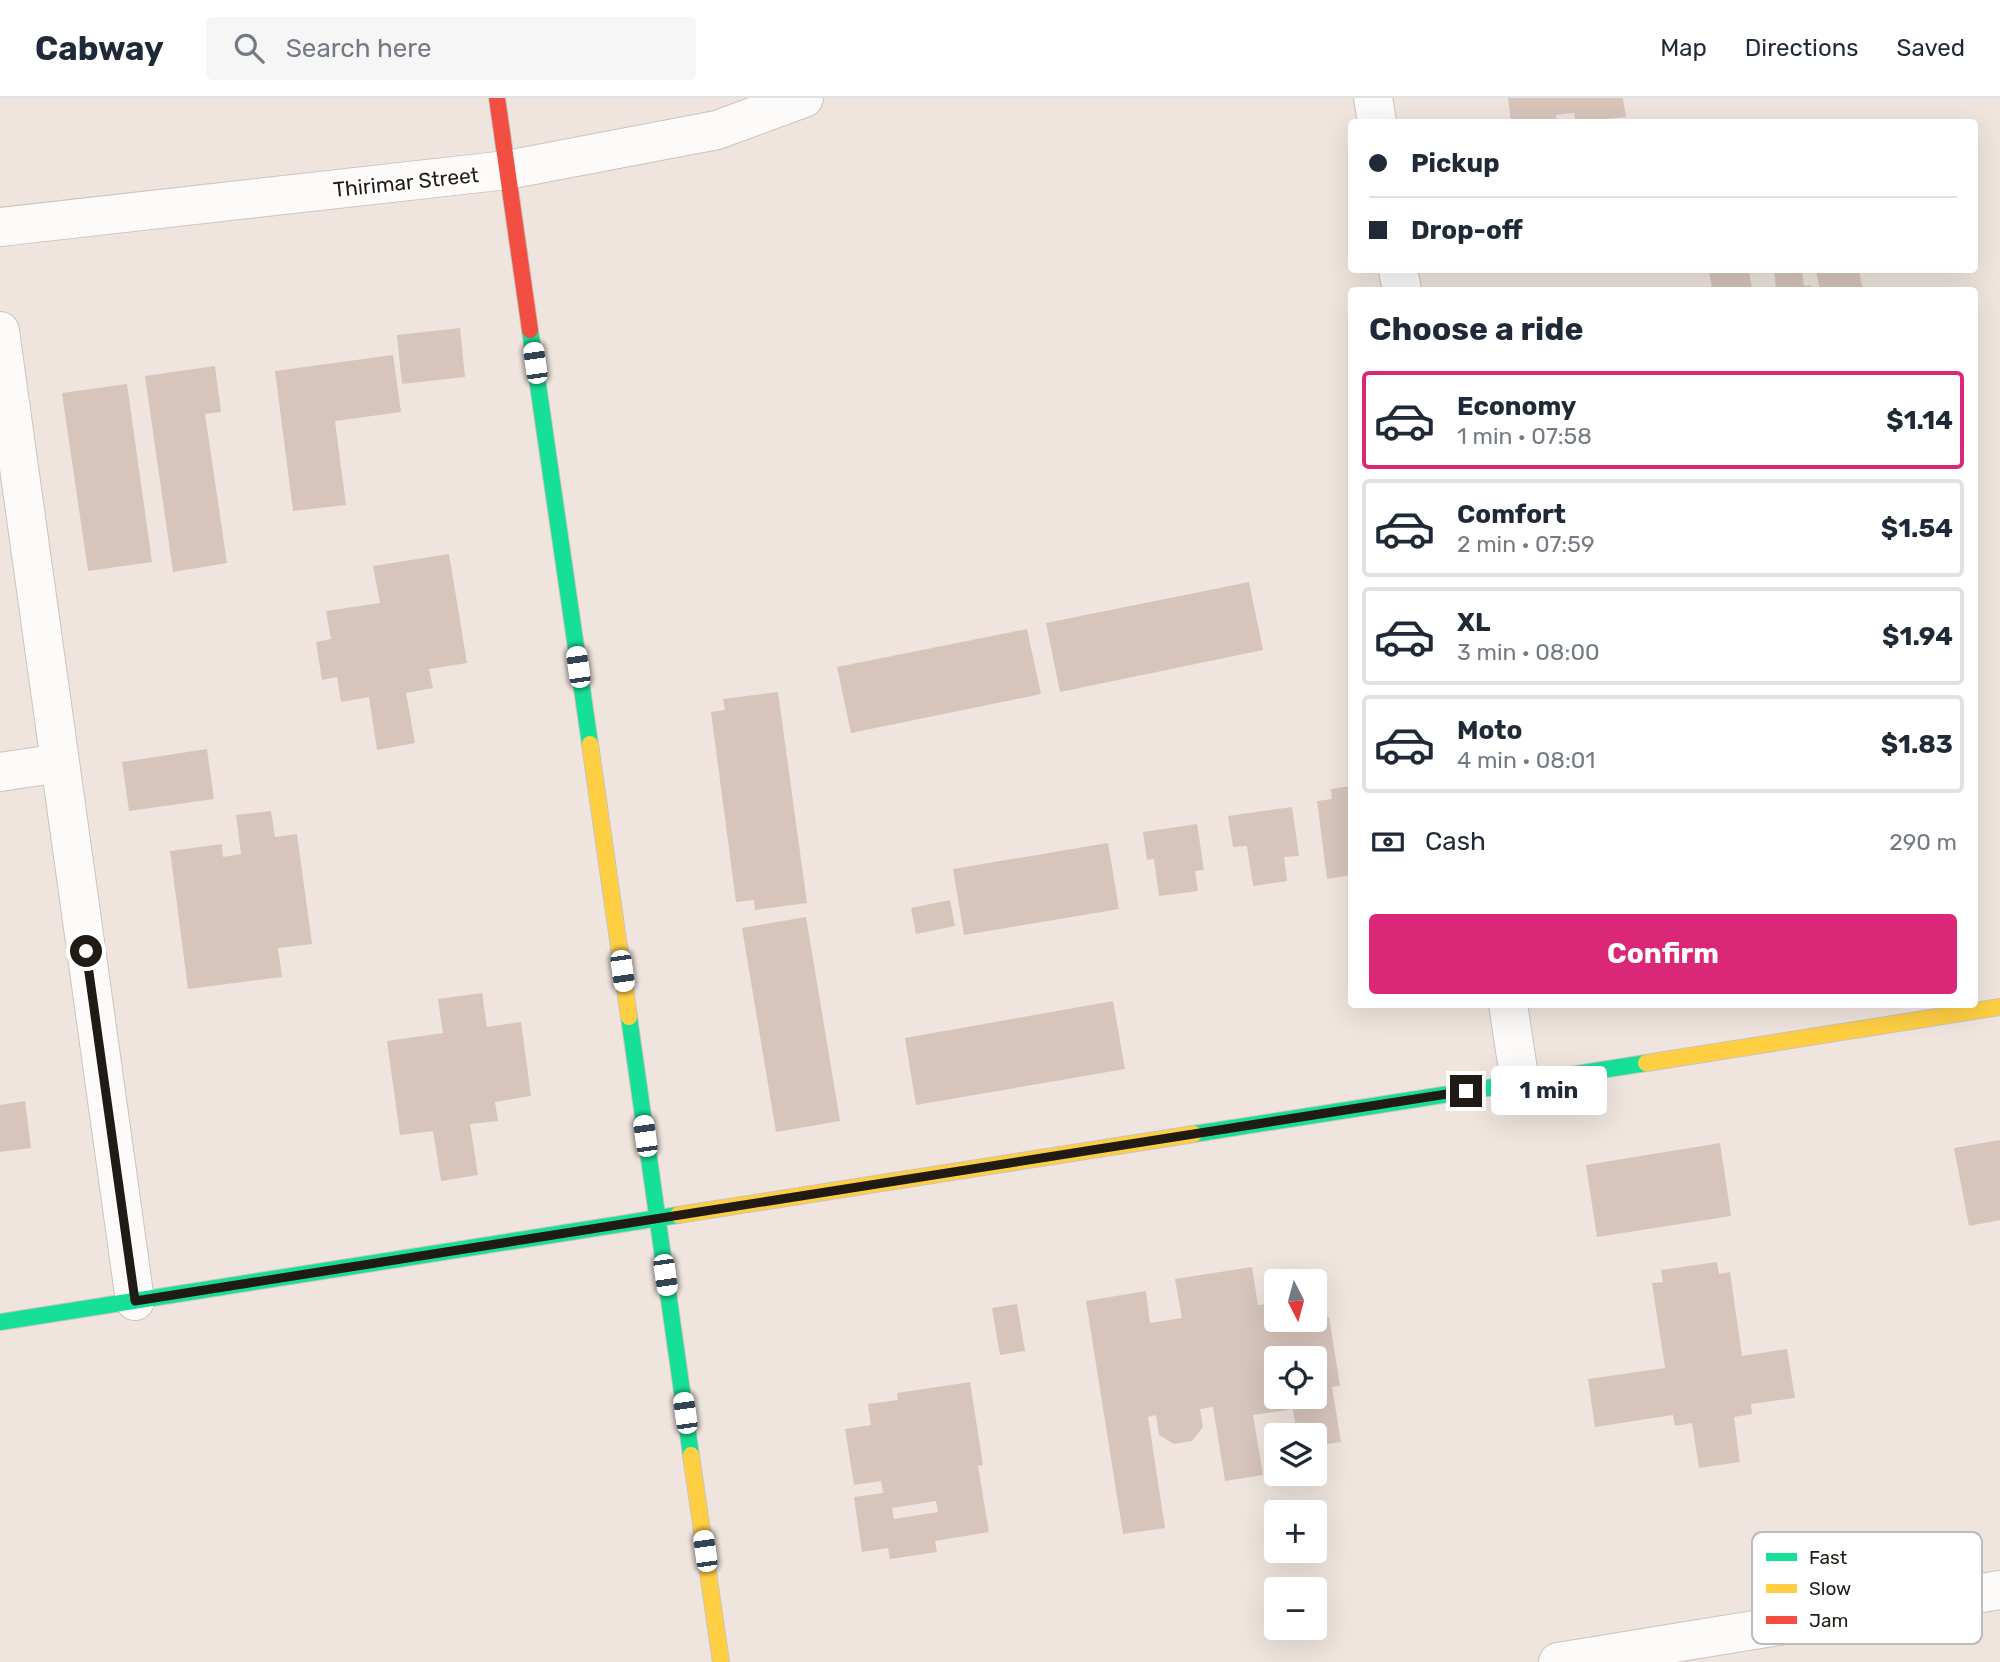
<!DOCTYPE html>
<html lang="en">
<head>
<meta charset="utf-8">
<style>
  :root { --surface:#fff; --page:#f6f6f7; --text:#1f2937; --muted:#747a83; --line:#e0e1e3; --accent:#db2777 }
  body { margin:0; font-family:Rubik,sans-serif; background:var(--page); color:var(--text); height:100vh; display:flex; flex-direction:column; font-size:26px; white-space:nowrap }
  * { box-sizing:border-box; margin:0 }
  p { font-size:23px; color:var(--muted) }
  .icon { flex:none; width:38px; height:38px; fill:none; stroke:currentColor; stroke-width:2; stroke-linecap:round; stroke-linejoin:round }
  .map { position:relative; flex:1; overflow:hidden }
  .side { position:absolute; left:1348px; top:189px; width:630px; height:721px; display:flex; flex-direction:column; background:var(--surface); border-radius:7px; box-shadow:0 7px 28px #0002 }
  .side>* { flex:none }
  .banner { position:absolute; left:1348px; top:21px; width:630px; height:154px; border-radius:7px; box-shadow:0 7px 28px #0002; display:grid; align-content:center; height:154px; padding:0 21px; background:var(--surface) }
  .needle { width:46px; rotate:174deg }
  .controls { position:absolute; left:1264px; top:1171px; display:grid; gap:14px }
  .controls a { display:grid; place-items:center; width:63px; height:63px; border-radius:7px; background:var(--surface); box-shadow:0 7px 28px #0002; font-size:35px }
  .end { position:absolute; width:32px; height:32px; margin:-16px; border:9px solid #211b16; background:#fff; box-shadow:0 0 0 4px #fff }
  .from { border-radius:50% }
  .bubble { position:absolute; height:49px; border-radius:7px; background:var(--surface); box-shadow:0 7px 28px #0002; font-size:23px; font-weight:700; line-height:49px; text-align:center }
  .car { position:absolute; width:21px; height:42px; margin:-21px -10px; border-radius:9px; box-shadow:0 0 5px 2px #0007; background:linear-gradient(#fff 24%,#345 0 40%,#fff 0 76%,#345 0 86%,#fff 0) }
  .banner b { display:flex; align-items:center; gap:24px; height:66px; font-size:26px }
  .banner b+b { border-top:2px solid var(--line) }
  .banner i { width:18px; height:18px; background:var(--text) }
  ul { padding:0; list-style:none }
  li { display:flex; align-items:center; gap:21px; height:98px; margin:0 14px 10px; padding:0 7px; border:4px solid var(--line); border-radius:7px }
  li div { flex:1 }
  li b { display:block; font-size:26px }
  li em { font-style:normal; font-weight:700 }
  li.on { border-color:var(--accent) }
  li>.icon { width:63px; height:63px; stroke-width:1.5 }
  h2 { padding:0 21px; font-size:32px; line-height:84px }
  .pay { display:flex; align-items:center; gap:18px; height:77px; padding:0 21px; font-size:26px }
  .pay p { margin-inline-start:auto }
  .button { display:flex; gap:14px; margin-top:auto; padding:14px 21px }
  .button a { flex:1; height:80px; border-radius:7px; background:var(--accent); color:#fff; font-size:28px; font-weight:700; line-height:80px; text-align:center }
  header { display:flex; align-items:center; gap:42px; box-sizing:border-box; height:98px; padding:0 35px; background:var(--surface); border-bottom:2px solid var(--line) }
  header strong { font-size:33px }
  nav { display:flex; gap:38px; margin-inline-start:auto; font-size:24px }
  .search { width:490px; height:63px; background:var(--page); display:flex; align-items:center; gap:18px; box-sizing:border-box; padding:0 24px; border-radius:7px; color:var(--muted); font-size:26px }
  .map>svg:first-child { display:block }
  .building { fill:#d7c5bc; fill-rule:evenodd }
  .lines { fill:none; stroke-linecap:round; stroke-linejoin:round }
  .street-casing { stroke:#cbc3be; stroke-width:40 }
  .fast-casing { stroke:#cbc3be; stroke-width:18 }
  .slow-casing { stroke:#cbc3be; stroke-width:18 }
  .jam-casing { stroke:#cbc3be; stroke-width:18 }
  .street { stroke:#fdfbfa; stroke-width:38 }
  .fast { stroke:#16e098; stroke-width:16 }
  .slow { stroke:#ffcf43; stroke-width:16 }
  .jam { stroke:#f24e42; stroke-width:16 }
  .route { stroke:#211b16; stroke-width:9 }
  .labels { text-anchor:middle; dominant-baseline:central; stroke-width:5; stroke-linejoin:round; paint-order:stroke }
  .street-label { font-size:21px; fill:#211b16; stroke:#fff }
  .key { fill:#fff; stroke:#bcbbb9; stroke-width:2 }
  .key-label { font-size:19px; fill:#211b16 }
</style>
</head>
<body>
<header>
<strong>Cabway</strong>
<div class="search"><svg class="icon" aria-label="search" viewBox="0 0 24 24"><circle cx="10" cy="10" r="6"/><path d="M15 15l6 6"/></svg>Search here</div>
<nav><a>Map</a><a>Directions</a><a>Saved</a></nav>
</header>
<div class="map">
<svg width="2000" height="1564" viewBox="0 0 2000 1564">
  <rect width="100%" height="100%" fill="#efe5de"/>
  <path class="building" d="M1508 0H1623L1626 19 1576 24 1574 15 1556 17 1557 24H1511Z
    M1709 172H1749L1752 192H1712Z
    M1774 172H1802L1804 188 1811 187 1812 192H1776Z
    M1816 172H1859L1863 192H1820Z
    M460 230 465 279 402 286 397 237Z
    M393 257 401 314 335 323 346 407 293 413 275 273Z
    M215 268 221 314 205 316 227 465 173 474 145 278Z
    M127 286 152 464 88 473 62 295Z
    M449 456 467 565 429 571 433 590 406 595 415 645 377 652 369 599 341 604 337 579 322 582 316 544 331 541 326 513 380 505 373 468Z
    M1249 484 1263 552 1060 594 1046 525Z
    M1027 531 1041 596 851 635 837 569Z
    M778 594 807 805 755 812 754 802 736 804 711 614 725 612 723 601Z
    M207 651 214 701 129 713 122 664Z
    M1351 688V777L1327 781 1317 703 1332 701 1331 691Z
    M1292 709 1299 758 1284 759 1287 783 1253 788 1247 748 1233 749 1228 718Z
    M271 713 275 739 297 736 312 846 278 850 282 879 188 891 170 753 222 746 223 759 241 756 236 717Z
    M1197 726 1204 772 1195 773 1198 793 1159 798 1154 761 1147 762 1143 734Z
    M1108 745 1119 811 964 837 953 771Z
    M950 802 955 828 916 836 911 810Z
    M806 819 840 1023 776 1034 742 830Z
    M482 895 487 929 521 924 531 998 495 1004 498 1023 470 1026 478 1077 441 1083 433 1033 400 1037 387 943 443 935 438 901Z
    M1113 903 1125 971 916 1007 905 940Z
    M25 1003 31 1050 0 1054V1007Z
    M2000 1042V1122L1969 1128 1954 1050Z
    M1720 1045 1731 1118 1597 1139 1586 1067Z
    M1717 1164 1719 1176 1730 1174 1742 1258 1787 1251 1795 1300 1751 1306 1752 1316 1734 1319 1740 1364 1699 1370 1692 1325 1675 1328 1673 1317 1595 1329 1588 1281 1665 1270 1652 1185 1663 1184 1661 1172Z
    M1252 1169 1258 1207 1276 1205V1222H1314L1316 1185 1321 1220 1329 1219 1340 1288 1332 1289 1341 1344 1314 1348V1337H1297L1293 1311 1253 1317 1263 1377 1225 1383 1213 1309 1200 1311 1203 1329 1192 1343 1174 1346 1159 1337 1156 1317 1148 1319 1165 1430 1123 1436 1086 1203 1146 1193 1150 1225 1182 1220 1175 1181ZM1276 1260H1314V1298H1276Z
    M1314 1176 1315 1183H1277V1181Z
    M1017 1206 1025 1253 1000 1257 992 1210Z
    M970 1284 983 1367 978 1368 989 1434 935 1443 937 1454 890 1461 888 1450 862 1454 854 1399 883 1395 881 1383 854 1387 845 1331 871 1327 868 1306 898 1302 897 1295ZM936 1403 938 1414 894 1421 892 1410Z"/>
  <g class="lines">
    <g class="street-casing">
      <path id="street" d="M1373 0 1377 24
        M0 129 507 72 717 32 804 0
        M1398 172 1402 192
        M0 233 135 1203
        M0 674 60 665
        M1508 906 1520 985
        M1558 1564 2000 1492"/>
    </g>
    <g class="fast-casing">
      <path id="fast" d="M530 232 590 646
        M629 919 691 1357
        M1194 1036 1646 965
        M0 1224 678 1117"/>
    </g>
    <g class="slow-casing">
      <path id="slow" d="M590 646 629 919
        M1646 965 2000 909
        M678 1117 1194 1036
        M691 1357 721 1564"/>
    </g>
    <g class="jam-casing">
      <path id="jam" d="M497 0 530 232"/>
    </g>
    <use href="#street" class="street"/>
    <use href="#fast" class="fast"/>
    <use href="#slow" class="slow"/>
    <use href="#jam" class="jam"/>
  </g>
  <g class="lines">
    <path class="route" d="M86 853 135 1203 1466 993"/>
  </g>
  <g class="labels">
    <g class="street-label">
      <text transform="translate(406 84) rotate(-6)">Thirimar Street</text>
    </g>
  </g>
  <rect x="1752" y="1434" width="230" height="112" rx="10" class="key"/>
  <rect x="1766" y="1455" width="31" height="8" fill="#16e098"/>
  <rect x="1766" y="1486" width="31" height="9" fill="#ffcf43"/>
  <rect x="1766" y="1518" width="31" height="8" fill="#f24e42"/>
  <g class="key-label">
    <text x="1809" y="1466">Fast</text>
    <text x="1809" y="1497">Slow</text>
    <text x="1809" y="1529">Jam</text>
  </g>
</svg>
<div class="controls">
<a><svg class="needle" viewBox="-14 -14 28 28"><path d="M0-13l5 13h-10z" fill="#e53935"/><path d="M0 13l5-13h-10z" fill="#747a83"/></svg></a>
<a><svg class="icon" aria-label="locate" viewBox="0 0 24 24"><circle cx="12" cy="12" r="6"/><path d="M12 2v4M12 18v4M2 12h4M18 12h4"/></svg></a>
<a><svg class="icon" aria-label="layers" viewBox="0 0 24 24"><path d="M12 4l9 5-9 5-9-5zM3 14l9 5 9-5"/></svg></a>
<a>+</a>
<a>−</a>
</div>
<i class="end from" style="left:86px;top:853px"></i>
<i class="end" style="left:1466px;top:993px"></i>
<div class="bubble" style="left:1491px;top:968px;width:116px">1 min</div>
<i class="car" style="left:535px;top:265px;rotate:352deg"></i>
<i class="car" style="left:578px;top:569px;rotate:352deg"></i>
<i class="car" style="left:622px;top:873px;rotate:172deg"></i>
<i class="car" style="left:645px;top:1038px;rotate:352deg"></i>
<i class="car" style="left:665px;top:1177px;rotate:172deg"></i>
<i class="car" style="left:685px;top:1315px;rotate:352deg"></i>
<i class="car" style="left:705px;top:1453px;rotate:352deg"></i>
<div class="banner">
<b><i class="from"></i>Pickup</b>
<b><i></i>Drop-off</b>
</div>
<section class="side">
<h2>Choose a ride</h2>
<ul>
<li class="on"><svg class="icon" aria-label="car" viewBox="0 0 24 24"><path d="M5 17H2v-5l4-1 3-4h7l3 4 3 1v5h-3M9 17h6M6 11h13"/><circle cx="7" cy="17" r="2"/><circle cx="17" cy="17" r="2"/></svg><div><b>Economy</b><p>1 min · 07:58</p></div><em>$1.14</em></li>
<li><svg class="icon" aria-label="car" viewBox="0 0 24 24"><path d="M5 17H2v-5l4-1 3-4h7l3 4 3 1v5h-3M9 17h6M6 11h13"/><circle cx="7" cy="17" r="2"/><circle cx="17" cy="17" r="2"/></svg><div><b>Comfort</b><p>2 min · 07:59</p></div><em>$1.54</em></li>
<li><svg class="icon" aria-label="car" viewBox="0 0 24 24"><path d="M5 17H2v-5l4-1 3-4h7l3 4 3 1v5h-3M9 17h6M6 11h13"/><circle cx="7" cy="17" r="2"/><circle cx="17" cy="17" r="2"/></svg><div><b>XL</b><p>3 min · 08:00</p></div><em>$1.94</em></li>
<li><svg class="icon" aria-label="car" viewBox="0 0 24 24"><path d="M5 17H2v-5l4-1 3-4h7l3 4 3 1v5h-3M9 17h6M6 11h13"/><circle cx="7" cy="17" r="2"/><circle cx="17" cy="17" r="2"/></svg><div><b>Moto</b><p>4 min · 08:01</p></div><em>$1.83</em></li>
</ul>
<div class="pay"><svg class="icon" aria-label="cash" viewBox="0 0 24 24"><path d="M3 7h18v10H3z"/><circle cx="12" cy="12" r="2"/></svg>Cash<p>290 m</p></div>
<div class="button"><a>Confirm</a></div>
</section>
</div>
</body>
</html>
